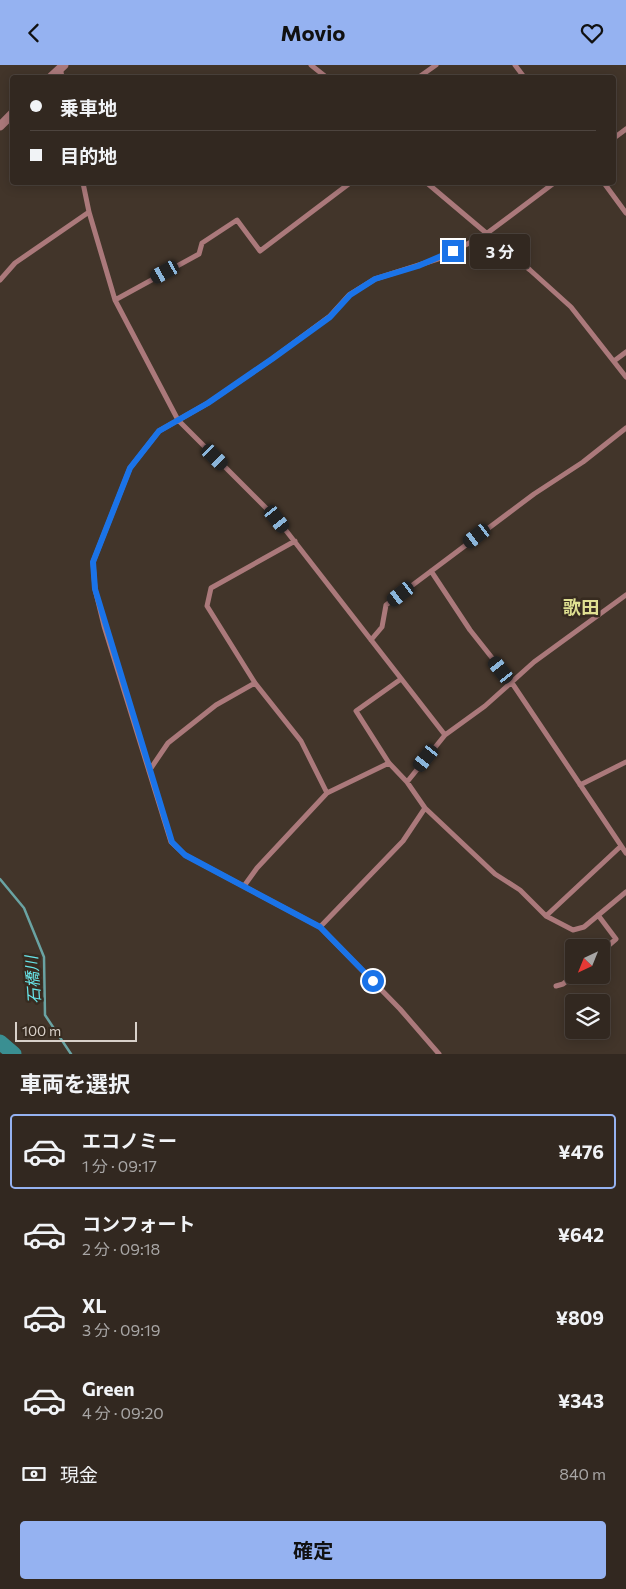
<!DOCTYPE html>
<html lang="ja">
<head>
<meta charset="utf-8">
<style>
  :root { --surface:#322820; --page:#3d342d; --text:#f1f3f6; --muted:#a8a6a5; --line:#4d443e; --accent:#95b2f1 }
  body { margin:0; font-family:Commissioner,"Noto Sans JP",sans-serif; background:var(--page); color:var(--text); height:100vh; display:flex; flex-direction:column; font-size:19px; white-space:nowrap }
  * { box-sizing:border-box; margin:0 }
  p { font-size:16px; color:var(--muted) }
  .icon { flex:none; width:28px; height:28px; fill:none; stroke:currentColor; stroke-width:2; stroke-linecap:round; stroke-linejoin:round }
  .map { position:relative; height:989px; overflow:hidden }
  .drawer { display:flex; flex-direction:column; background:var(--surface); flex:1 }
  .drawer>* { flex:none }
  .guide { position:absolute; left:10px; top:10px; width:606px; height:110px; border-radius:5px; box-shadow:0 2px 12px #0003,0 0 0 1px var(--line); display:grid; align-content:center; height:110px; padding:0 20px; background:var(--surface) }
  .needle { width:32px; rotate:223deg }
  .fabs { position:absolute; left:565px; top:874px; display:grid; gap:10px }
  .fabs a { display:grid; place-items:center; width:45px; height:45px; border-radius:5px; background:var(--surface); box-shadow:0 2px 12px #0003,0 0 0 1px var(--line); font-size:25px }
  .scale { position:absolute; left:15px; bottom:12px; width:122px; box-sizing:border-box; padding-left:5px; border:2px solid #d9d1ca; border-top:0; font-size:14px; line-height:18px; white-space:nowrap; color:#d9d1ca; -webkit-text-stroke:4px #372b20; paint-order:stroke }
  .end { position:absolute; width:22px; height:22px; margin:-11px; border:6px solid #1a73e8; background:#fff; box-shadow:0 0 0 2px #fff }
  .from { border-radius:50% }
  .bubble { position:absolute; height:35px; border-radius:5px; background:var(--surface); box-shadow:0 2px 12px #0003,0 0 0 1px var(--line); font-size:16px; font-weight:700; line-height:35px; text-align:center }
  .car { position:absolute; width:15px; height:30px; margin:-15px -8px; border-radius:6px; box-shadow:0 0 4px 1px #0007; background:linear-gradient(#222 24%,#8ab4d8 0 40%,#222 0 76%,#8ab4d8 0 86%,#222 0) }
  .guide b { display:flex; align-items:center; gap:18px; height:48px; font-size:19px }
  .guide b+b { border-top:1px solid var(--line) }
  .guide i { width:12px; height:12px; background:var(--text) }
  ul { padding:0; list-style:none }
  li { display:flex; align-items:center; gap:15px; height:75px; margin:0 10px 8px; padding:0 10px; border:2px solid transparent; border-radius:5px }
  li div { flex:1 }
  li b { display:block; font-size:19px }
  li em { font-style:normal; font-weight:700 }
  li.on { border-color:var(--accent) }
  li>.icon { width:45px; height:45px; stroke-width:1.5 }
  h2 { padding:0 20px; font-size:22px; line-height:60px }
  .pay { display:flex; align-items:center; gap:12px; height:55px; padding:0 20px; font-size:19px }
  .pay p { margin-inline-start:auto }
  .cta { display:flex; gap:10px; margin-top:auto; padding:10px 20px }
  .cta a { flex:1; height:58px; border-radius:5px; background:var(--accent); color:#111; font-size:20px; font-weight:700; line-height:58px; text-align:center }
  header { display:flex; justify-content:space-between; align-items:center; height:65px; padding:0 20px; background:var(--accent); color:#111; font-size:22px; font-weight:700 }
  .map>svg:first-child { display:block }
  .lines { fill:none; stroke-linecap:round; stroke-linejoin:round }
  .stream { stroke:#6aa3a3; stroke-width:2.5 }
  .river { stroke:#3a8f92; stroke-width:15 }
  .minor { stroke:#ab797b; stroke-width:5 }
  .tertiary { stroke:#ab797b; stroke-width:9 }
  .route { stroke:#1a73e8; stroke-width:6 }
  .labels { text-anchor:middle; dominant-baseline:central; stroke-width:5; stroke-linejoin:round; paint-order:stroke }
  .water-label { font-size:16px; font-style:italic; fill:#68e5e9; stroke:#372b20 }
  .quarter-label { font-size:18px; font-weight:bold; fill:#dfe091; stroke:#372b20 }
</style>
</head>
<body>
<header><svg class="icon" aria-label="back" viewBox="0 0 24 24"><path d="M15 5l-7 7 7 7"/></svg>Movio<svg class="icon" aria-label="heart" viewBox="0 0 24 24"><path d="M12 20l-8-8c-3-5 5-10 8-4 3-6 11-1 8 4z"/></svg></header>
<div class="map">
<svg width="626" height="989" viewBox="0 0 626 989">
  <rect width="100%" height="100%" fill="#42352a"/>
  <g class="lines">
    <path class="stream" d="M0 814 24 843 44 892 45 950 71 989"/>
    <path class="river" d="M0 977 14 989"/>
    <path class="minor" d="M311 0 326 12
      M515 0 524 12
      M60 2 62 12
      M419 12 436 0
      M614 73 626 64
      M83 118 89 147 115 235 178 355 277 454 445 670
      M427 118 530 205 571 242 626 312
      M604 118 626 148
      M0 215 15 198 89 147
      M115 235 199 189 202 178 237 155 260 186 350 118
      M614 296 626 287
      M295 476 211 523 207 541 255 618 301 676 327 728
      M431 506 470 565 512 618 626 788
      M371 575 382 562 386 540 534 429 583 397 626 363
      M149 706 168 678 216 640 255 618
      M407 717 445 670 485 641 534 597 626 530
      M580 720 626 697
      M425 743 495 809 520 825 546 851 573 865 584 862 626 827
      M244 821 257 803 327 728 389 698
      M598 850 616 874 601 887
      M546 851 621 781
      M320 862 403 776 425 743 407 717 389 698 356 646 401 614
      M556 921 563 919 574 910
      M439 989 400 944 320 862 185 790 171 777 104 561 95 524 93 497 130 403 159 366 208 338 272 294 330 251 349 230 375 214 441 193 486 169 554 118"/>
    <path class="tertiary" d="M51 12 64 0
      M0 61 12 49"/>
  </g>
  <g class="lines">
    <path class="route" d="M373 916 320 862 185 790 172 777 95 524 93 497 130 403 159 366 208 338 272 294 330 252 350 230 375 214 418 201 453 186"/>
  </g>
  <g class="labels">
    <g class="water-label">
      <text transform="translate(32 915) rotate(-94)">石橋川</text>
    </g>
    <g class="quarter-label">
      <text x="581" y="542">歌田</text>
    </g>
  </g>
</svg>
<div class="fabs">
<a><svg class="needle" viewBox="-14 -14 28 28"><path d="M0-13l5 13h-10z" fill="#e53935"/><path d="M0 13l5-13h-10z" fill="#a8a6a5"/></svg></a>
<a><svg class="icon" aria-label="layers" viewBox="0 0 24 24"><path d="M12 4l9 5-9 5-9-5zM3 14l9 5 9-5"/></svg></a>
</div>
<div class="scale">100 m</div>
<i class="end from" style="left:373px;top:916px"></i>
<i class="end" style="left:453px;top:186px"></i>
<div class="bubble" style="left:470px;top:169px;width:60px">3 分</div>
<i class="car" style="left:165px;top:207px;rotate:241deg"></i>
<i class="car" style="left:215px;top:392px;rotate:135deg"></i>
<i class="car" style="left:277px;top:454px;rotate:142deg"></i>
<i class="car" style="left:477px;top:471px;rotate:233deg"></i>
<i class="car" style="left:401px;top:529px;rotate:232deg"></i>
<i class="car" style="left:501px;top:605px;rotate:322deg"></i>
<i class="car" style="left:426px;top:693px;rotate:219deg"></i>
<div class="guide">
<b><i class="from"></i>乗車地</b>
<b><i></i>目的地</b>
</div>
</div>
<section class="drawer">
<h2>車両を選択</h2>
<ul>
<li class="on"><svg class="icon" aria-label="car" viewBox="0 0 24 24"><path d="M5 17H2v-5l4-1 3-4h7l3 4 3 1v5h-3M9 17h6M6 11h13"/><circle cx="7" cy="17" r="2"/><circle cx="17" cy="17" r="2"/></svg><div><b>エコノミー</b><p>1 分 · 09:17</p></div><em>¥476</em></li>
<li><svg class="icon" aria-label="car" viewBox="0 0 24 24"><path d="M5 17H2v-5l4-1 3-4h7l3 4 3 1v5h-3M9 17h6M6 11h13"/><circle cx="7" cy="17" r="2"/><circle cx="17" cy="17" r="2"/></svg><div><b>コンフォート</b><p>2 分 · 09:18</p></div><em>¥642</em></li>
<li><svg class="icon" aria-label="car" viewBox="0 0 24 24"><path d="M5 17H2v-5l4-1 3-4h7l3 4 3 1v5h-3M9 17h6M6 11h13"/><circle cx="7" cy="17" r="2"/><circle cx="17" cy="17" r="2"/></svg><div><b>XL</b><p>3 分 · 09:19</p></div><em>¥809</em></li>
<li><svg class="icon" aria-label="car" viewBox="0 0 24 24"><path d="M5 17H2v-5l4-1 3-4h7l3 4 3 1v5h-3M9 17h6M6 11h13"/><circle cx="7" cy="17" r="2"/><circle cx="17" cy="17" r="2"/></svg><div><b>Green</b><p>4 分 · 09:20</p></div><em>¥343</em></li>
</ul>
<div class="pay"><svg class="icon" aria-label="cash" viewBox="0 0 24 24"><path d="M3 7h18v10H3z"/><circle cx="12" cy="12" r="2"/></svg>現金<p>840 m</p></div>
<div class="cta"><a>確定</a></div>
</section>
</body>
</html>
